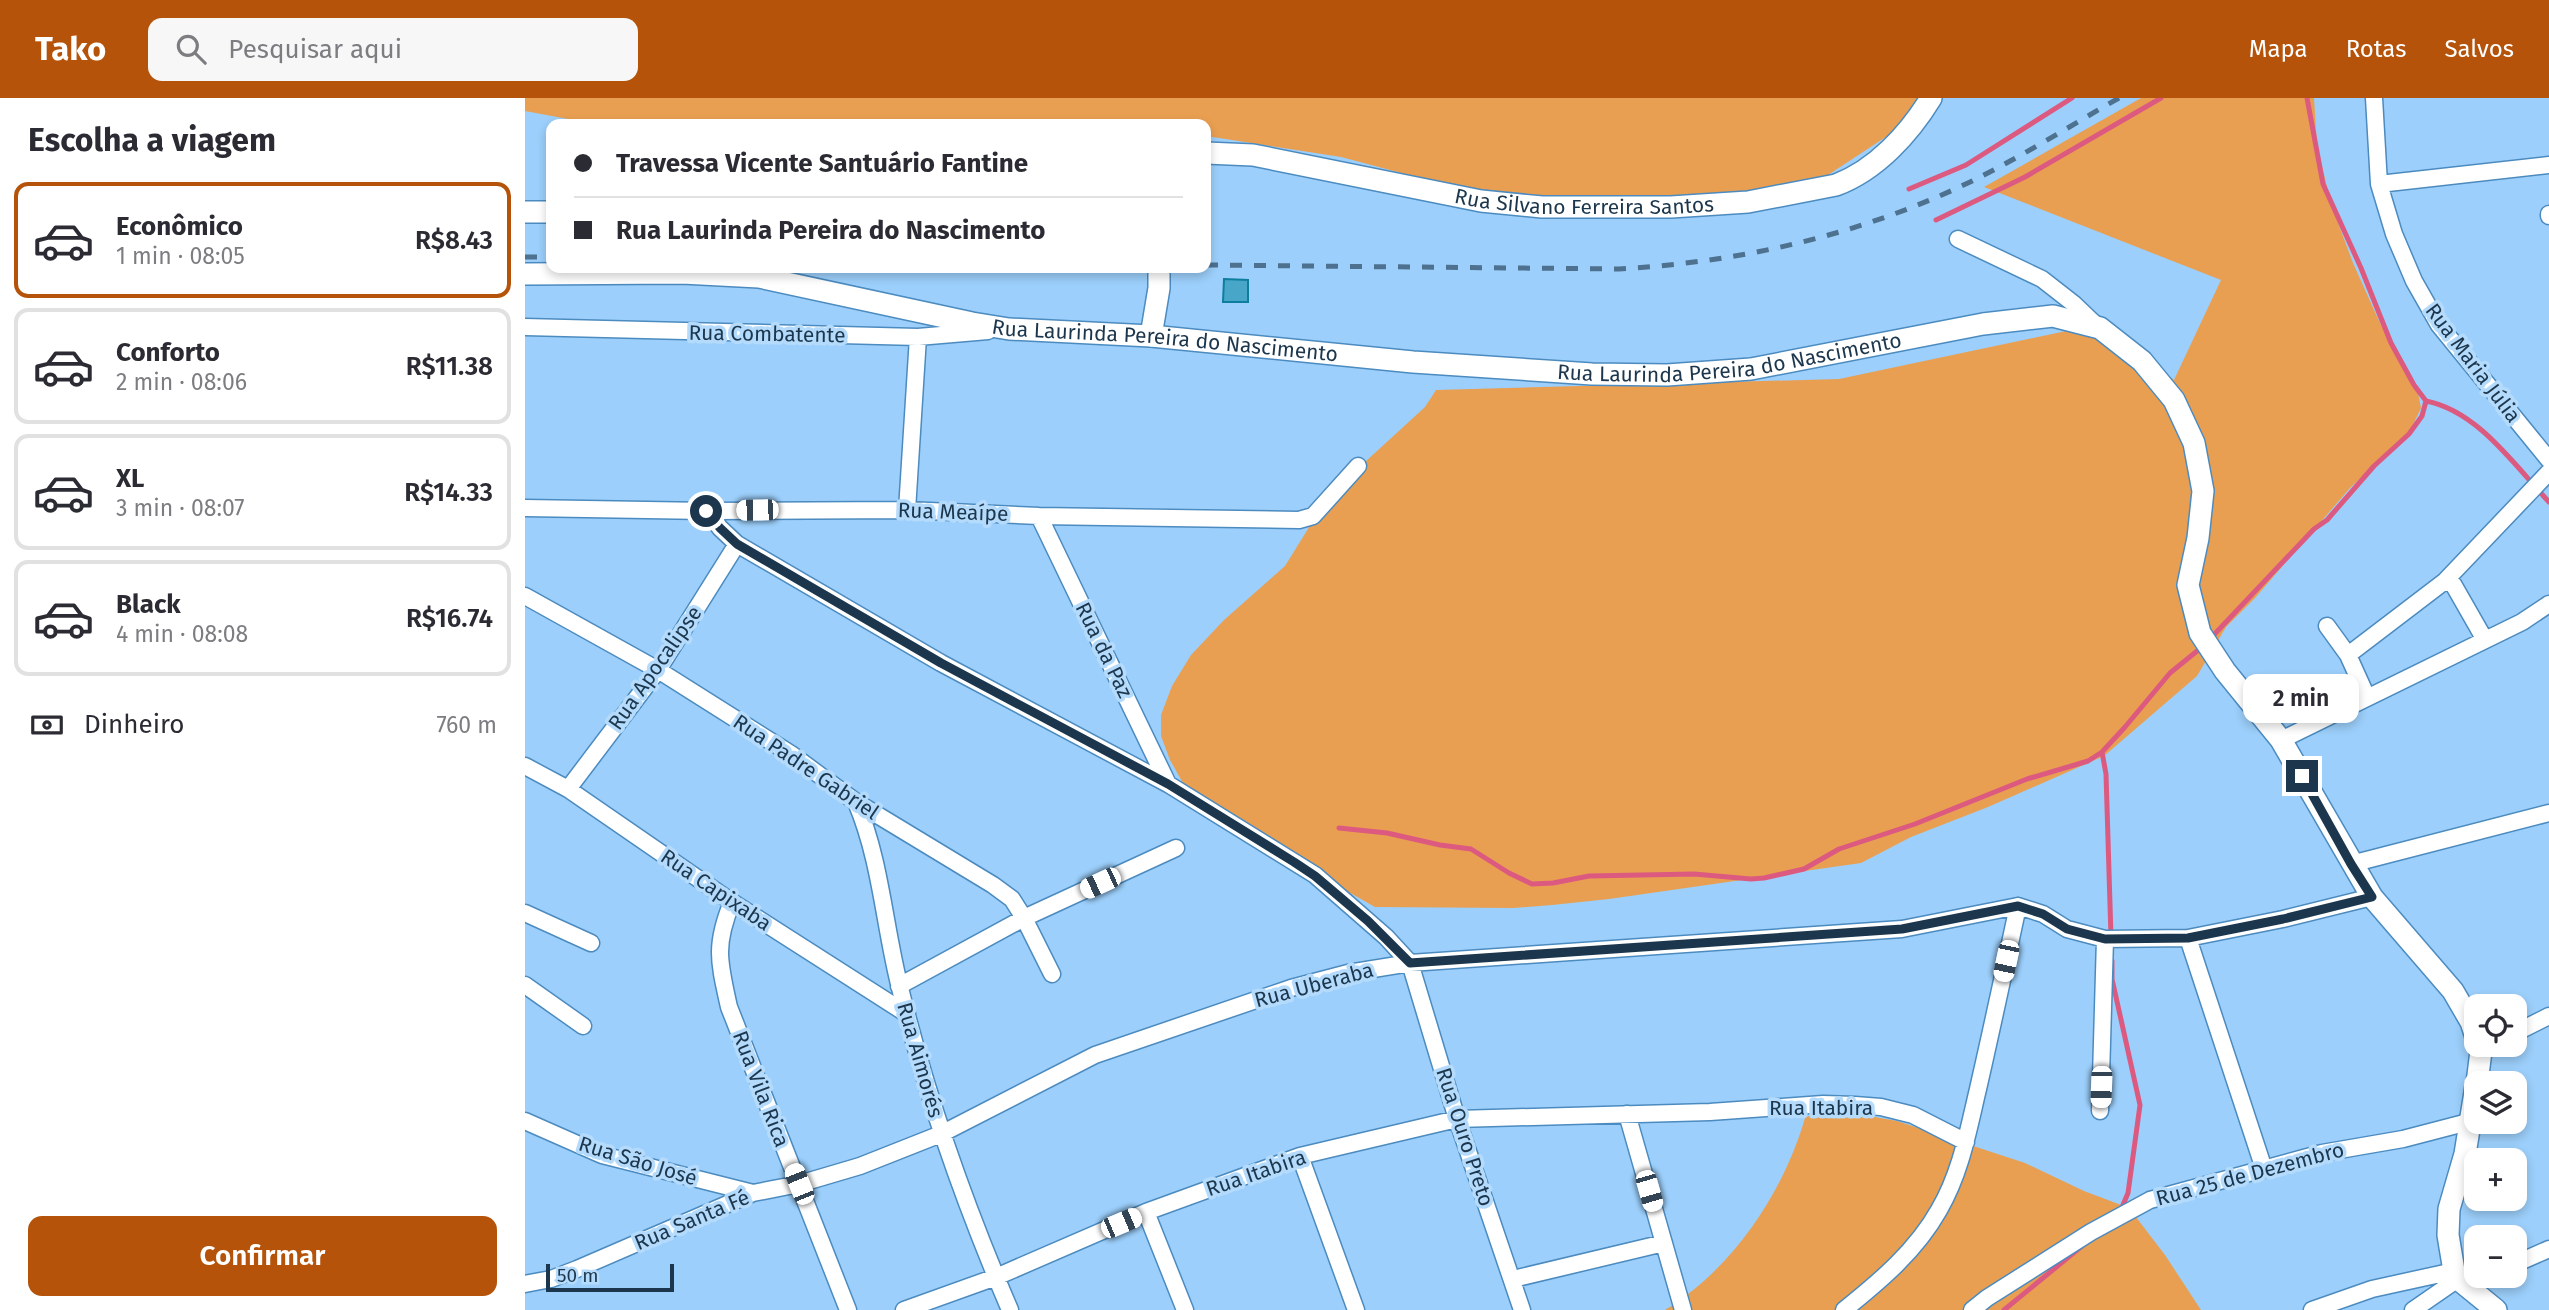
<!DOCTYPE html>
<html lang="pt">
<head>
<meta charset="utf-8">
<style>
  :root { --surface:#fff; --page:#f7f7f7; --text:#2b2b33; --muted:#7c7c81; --line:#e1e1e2; --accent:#b45309 }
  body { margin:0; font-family:"Fira Sans",sans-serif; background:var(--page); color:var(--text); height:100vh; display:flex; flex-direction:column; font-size:26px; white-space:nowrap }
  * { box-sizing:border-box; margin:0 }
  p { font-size:23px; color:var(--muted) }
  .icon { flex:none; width:38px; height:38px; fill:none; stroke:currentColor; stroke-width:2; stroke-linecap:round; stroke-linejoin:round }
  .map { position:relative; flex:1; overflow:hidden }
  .drawer { display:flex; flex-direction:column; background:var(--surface); width:525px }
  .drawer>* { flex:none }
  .hud { position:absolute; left:21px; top:21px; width:665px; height:154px; border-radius:14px; box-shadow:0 4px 10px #0003; display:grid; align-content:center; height:154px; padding:0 28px; background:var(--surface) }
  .controls { position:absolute; left:1939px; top:896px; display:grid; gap:14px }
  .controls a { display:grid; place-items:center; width:63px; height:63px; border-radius:14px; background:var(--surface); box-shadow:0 4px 10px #0003; font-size:35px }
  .scale { position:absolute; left:21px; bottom:18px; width:128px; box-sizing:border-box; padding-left:7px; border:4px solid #1c374d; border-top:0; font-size:19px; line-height:24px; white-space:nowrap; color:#1c374d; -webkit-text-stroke:5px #b5dbfc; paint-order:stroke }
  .end { position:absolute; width:32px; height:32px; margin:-16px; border:9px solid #1c374d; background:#fff; box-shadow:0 0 0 4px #fff }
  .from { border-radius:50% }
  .bubble { position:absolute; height:49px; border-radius:14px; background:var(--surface); box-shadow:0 4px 10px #0003; font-size:23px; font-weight:600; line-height:49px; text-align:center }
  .car { position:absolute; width:21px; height:42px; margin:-21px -10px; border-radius:9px; box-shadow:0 0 5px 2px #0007; background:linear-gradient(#fff 24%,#345 0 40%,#fff 0 76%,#345 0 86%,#fff 0) }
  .hud b { display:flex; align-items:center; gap:24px; height:66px; font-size:26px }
  .hud b+b { border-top:2px solid var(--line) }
  .hud i { width:18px; height:18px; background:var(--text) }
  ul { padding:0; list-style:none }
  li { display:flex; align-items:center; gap:21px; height:116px; margin:0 14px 10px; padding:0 14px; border:4px solid var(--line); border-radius:14px }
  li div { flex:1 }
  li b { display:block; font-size:26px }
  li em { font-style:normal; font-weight:600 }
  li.active { border-color:var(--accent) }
  li>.icon { width:63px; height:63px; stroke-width:1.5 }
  h2 { padding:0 28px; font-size:32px; line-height:84px }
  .pay { display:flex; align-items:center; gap:18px; height:77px; padding:0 28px; font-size:26px }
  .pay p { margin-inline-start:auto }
  .action { display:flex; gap:14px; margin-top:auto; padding:14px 28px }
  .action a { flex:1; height:80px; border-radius:14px; background:var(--accent); color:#fff; font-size:28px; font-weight:600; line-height:80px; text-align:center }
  header { display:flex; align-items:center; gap:42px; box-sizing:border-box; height:98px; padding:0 35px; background:var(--accent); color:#fff }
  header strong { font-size:33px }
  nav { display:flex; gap:38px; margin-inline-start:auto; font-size:24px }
  .search { width:490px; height:63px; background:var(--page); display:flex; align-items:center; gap:18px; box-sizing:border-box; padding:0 24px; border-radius:14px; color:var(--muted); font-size:26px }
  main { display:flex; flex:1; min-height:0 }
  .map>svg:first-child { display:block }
  .green { fill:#e99f51 }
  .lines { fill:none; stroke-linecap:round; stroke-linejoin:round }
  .stream { stroke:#dc5a80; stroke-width:5 }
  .building { fill:#48a7c9; stroke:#0e7e9f; stroke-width:2 }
  .minor-casing { stroke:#4c8bbf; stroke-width:19 }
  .tertiary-casing { stroke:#4c8bbf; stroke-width:24 }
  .minor { stroke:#fff; stroke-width:16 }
  .tertiary { stroke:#fff; stroke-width:21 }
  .rail { stroke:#4d718f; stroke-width:5; stroke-dasharray:12 12; stroke-linecap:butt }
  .route { stroke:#1c374d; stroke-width:9 }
  .labels { text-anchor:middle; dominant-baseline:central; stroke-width:7; stroke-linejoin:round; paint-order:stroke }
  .street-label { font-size:21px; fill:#1c374d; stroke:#b5dbfc }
</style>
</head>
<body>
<header>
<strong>Tako</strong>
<div class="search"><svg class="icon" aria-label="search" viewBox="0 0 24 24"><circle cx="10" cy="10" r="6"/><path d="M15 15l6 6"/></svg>Pesquisar aqui</div>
<nav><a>Mapa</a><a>Rotas</a><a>Salvos</a></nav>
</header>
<main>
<section class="drawer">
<h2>Escolha a viagem</h2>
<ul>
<li class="active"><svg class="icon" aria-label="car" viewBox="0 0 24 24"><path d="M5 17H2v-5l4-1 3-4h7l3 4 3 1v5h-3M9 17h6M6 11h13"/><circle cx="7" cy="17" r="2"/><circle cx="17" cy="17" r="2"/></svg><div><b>Econômico</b><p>1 min · 08:05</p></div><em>R$8.43</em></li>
<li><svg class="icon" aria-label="car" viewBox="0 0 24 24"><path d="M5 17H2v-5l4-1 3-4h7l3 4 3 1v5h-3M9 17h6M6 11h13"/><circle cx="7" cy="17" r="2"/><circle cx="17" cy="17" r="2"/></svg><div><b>Conforto</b><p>2 min · 08:06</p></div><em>R$11.38</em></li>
<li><svg class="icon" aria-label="car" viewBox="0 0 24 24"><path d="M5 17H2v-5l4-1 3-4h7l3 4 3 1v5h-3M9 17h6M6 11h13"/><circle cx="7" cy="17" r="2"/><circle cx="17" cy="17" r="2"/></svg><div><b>XL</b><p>3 min · 08:07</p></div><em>R$14.33</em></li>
<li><svg class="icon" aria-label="car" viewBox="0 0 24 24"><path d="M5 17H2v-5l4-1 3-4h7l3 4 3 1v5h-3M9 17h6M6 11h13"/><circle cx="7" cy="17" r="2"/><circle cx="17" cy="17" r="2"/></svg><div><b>Black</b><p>4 min · 08:08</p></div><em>R$16.74</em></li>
</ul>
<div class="pay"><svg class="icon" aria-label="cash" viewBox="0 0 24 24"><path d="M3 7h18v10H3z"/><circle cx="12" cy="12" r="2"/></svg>Dinheiro<p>760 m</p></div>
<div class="action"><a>Confirmar</a></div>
</section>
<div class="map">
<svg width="2024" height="1212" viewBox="0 0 2024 1212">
  <rect width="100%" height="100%" fill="#9ccffb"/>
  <path class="green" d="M0 0H1399L1382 25 1262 104 1224 115 1170 119 1117 116 978 102 816 59 681 38V26H70L0 13Z
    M1616 0H1789L1792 47 1806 106 1828 165 1854 223 1893 295 1896 310 1884 335 1825 390 1730 500 1701 529 1672 578 1579 658 1463 709 1386 739 1336 765 1084 801 1027 807 988 810 850 809 804 783 663 694 645 662 636 638V617L647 588 666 557 699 522 760 468 786 426 828 375 900 309 911 292 1314 281 1565 228 1598 243 1649 282 1696 182 1459 89Z
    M1316 1013 1372 1023 1500 1065 1559 1093 1604 1110 1640 1157 1676 1212H1140C1207 1171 1258 1096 1280 1020L1291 1014Z"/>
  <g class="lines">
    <path class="stream" d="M1782 0 1798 86 1836 170 1866 245 1889 287 1901 303C1953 313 1990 368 2024 404
      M1384 91 1441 67 1547 0
      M1411 122 1500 79 1636 0
      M1684 542 1789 431 1802 422 1849 368 1884 336 1897 318 1901 303
      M1577 654 1581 676 1586 839
      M814 730 862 735 915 747 946 751 984 775 1007 786 1028 785 1064 778 1169 776 1226 781 1239 780 1279 771 1314 751 1390 726 1502 681 1563 663 1577 654 1600 629 1645 575 1677 549
      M1587 863V881L1615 1007 1603 1095 1595 1114
      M1479 1212 1557 1148"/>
  </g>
  <path class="building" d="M699 181 723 182V204H698Z"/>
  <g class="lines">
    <g class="minor-casing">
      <path id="minor" d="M1849 0 1854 86 1869 136 1889 183 1914 227 2024 362
        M1854 86 2024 67
        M2024 116V118
        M1433 141 1517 181 1549 206 1572 228
        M0 229 393 239 463 233
        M0 410 182 413 382 412 514 418 774 422 788 418 833 368
        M382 412 393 239
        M182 413 195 430 212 446 416 565 643 686 790 777 861 839 885 865 932 1021 997 1212
        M514 418 643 686
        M1920 483 2024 374
        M0 498 133 572 266 656 331 704 468 787 487 801 499 820 527 876
        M1802 528 1823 557 1842 599
        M1823 557 1920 483 1928 486 1960 542
        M1756 642 1997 524 2024 506
        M0 668 43 691 207 804 382 916
        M43 691 133 572 212 446
        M331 704C356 763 359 827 375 890 402 1000 440 1107 485 1212
        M1826 766 2024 715
        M207 804C189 848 194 864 204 909L323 1212
        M0 815 66 845
        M1663 840 1739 1071
        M0 887 58 928
        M374 888 499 820 651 750
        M1990 935 2024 918
        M1575 1013 1580 841
        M1102 1016 1158 1212
        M0 1023 77 1057 228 1095
        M775 1058 831 1212
        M621 1114 660 1212
        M1990 1166 2024 1151
        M988 1181 1139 1145
        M0 1186 26 1181 52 1171 228 1095 274 1086 335 1068 416 1036 570 957 766 890 823 875 885 865 1377 831 1493 808 1518 816 1542 831 1580 841 1663 840 1758 821 1847 799
        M1940 1187 1961 1178
        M379 1212 471 1179 621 1114 775 1058 932 1021 1185 1014 1298 1006 1330 1007 1356 1009 1388 1017 1441 1044
        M1319 1212C1355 1183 1391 1153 1414 1112 1436 1074 1443 1033 1453 991 1467 930 1480 869 1493 808
        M1447 1212 1462 1200 1566 1134 1625 1102 1797 1055 1878 1041 1947 1023
        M1787 1212 1847 1191 1929 1173
        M1888 1212 1933 1181"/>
    </g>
    <g class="tertiary-casing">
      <g id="tertiary">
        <path id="s1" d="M681 55 728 57 956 103 1017 109H1146L1223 104 1311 87C1351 72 1384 36 1406 0"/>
        <path d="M0 114H26"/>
        <path id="s2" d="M0 176 157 175 234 179 447 225 484 231 626 238 888 264 1067 276 1142 277 1226 271 1458 226 1528 218 1575 230 1617 263 1649 302 1669 345 1678 393 1673 440 1663 487 1675 535 1700 573 1756 642 1847 799 1928 893 1946 924 1951 939"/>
        <path d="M626 238 634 190V170"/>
        <path d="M1952 985 1956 953 1954 947"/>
        <path d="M1951 988 1940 1056 1924 1111 1923 1137 1929 1173 1933 1181 1971 1212"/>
      </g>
    </g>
    <use href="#minor" class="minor"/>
    <use href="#tertiary" class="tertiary"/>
    <path class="rail" d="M0 159H26
      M681 167 1094 171C1216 164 1335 137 1445 84 1496 59 1545 28 1594 0"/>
  </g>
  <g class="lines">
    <path class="route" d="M181 413 195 430 212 446 416 565 643 686 769 764 790 778 843 823 885 865 1377 831 1493 808 1518 816 1542 831 1580 841 1663 840 1758 821 1847 799 1826 766 1777 678"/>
  </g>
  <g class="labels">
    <g class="street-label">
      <text stroke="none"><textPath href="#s1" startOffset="383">Rua Silvano Ferreira Santos</textPath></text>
      <text transform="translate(242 236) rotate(1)">Rua Combatente</text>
      <text stroke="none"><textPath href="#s2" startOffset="646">Rua Laurinda Pereira do Nascimento</textPath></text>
      <text stroke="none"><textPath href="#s2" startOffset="1213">Rua Laurinda Pereira do Nascimento</textPath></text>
      <text transform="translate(1948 265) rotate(53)">Rua Maria Júlia</text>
      <text transform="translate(428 414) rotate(2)">Rua Meaípe</text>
      <text transform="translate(579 552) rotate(64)">Rua da Paz</text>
      <text transform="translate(130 570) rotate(-55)">Rua Apocalipse</text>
      <text transform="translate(281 669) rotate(34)">Rua Padre Gabriel</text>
      <text transform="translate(191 792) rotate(34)">Rua Capixaba</text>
      <text transform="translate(789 887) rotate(-15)">Rua Uberaba</text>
      <text transform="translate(395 962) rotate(74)">Rua Aimorés</text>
      <text transform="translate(236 991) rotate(69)">Rua Vila Rica</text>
      <text x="1296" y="1010">Rua Itabira</text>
      <text transform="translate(940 1039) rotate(72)">Rua Ouro Preto</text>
      <text transform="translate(113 1063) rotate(17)">Rua São José</text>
      <text transform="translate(731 1075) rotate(-19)">Rua Itabira</text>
      <text transform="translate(1725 1076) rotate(-15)">Rua 25 de Dezembro</text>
      <text transform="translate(167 1122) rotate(-23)">Rua Santa Fé</text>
    </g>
  </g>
</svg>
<div class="controls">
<a><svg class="icon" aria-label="locate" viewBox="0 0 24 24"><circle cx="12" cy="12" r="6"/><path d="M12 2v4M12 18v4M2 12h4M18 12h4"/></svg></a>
<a><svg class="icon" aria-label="layers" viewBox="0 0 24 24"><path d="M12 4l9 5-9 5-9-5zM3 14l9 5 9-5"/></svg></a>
<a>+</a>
<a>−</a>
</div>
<div class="scale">50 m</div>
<i class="end from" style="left:181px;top:413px"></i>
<i class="end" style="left:1777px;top:678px"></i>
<div class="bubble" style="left:1718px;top:576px;width:116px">2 min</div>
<i class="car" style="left:232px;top:412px;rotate:269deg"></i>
<i class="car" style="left:575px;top:785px;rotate:245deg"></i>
<i class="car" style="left:1481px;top:863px;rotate:192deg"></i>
<i class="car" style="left:1576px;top:989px;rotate:182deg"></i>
<i class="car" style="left:274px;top:1086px;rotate:338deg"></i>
<i class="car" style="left:1124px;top:1093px;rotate:164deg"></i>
<i class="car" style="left:596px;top:1125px;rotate:67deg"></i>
<div class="hud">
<b><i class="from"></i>Travessa Vicente Santuário Fantine</b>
<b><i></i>Rua Laurinda Pereira do Nascimento</b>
</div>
</div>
</main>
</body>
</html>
